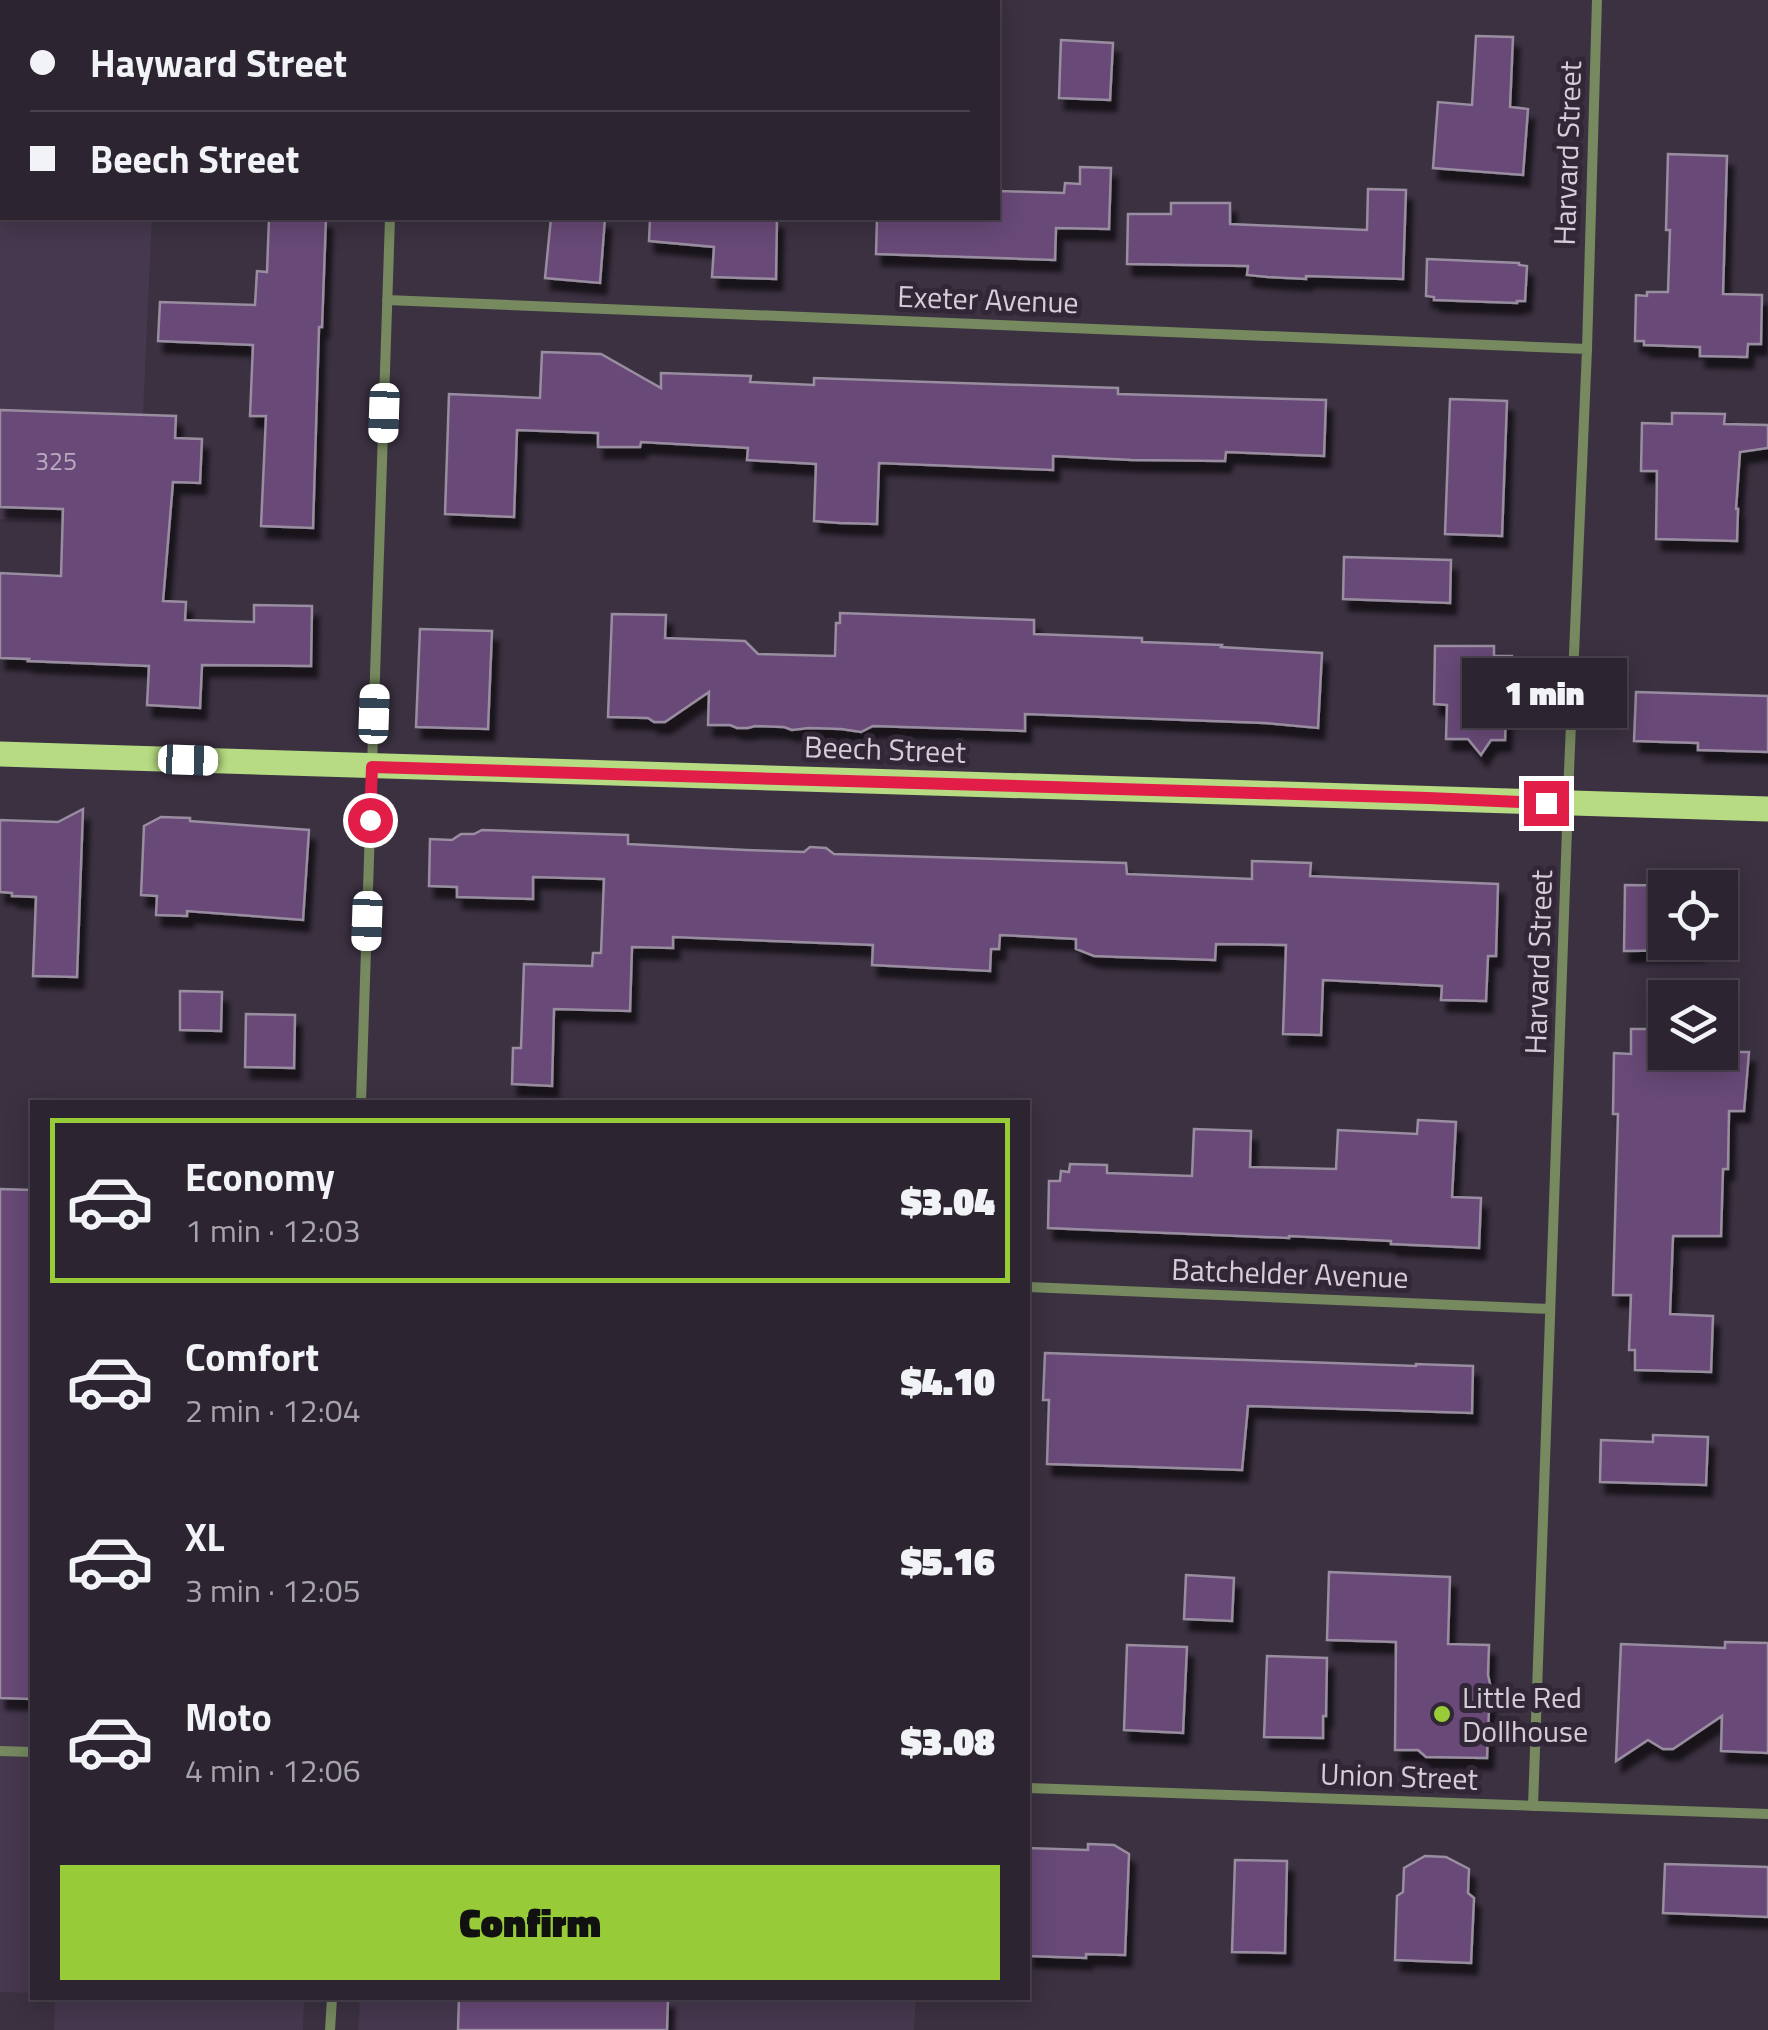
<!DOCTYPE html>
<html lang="en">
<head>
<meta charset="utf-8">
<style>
  :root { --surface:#2c2531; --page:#342d39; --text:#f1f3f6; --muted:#a6a5ab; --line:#48424d; --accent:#97cc38 }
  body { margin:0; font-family:"Titillium Web",sans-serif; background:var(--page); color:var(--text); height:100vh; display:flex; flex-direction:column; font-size:38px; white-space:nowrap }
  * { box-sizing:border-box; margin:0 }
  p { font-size:32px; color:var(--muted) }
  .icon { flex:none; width:55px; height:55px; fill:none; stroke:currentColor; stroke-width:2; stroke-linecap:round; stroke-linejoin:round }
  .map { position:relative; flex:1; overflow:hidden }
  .sheet { position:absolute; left:30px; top:1100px; width:1000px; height:900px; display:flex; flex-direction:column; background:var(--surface); border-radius:0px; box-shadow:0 5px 25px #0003,0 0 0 2px var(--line) }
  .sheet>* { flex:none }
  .banner { position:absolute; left:0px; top:0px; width:1000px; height:220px; box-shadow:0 5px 25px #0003,0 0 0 2px var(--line); display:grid; align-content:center; height:220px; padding:0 30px; background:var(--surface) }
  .controls { position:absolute; left:1648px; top:870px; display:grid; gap:20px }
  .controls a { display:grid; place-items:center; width:90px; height:90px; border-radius:0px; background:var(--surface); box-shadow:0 5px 25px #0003,0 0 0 2px var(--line); font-size:50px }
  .end { position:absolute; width:45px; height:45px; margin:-22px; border:12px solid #e11d48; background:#fff; box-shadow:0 0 0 5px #fff }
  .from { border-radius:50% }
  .bubble { position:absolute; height:70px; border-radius:0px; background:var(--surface); box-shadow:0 5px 25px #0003,0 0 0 2px var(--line); font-size:32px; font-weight:800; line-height:70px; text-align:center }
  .car { position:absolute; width:30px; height:60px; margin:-30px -15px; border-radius:12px; box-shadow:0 0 8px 2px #0007; background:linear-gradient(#fff 24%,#345 0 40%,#fff 0 76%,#345 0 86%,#fff 0) }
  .banner b { display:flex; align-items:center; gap:35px; height:95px; font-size:38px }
  .banner b+b { border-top:2px solid var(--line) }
  .banner i { width:25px; height:25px; background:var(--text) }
  ul { padding:18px 0 0; list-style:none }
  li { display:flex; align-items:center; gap:30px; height:165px; margin:0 20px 15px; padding:0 10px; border:5px solid transparent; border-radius:0px }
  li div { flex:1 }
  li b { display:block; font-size:38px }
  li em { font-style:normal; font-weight:800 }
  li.selected { border-color:var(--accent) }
  li>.icon { width:90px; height:90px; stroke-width:1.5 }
  .primary-button { display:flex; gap:20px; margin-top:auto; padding:20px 30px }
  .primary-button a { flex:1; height:115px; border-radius:0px; background:var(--accent); color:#111; font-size:40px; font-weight:800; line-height:115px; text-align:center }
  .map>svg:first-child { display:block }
  .built { fill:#46384e }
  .building { fill:#684877; stroke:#998da0; stroke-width:2.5; filter:url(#shadow) }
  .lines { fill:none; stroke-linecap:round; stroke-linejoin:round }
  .minor { stroke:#76895f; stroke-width:10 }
  .primary { stroke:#b6db83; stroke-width:25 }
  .route { stroke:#e11d48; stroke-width:12 }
  .poi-dot { fill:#97cc38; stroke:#312737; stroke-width:4 }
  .labels { text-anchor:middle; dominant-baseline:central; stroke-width:10; stroke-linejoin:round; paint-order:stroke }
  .number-label { font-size:25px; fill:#baacc0 }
  .street-label { font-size:30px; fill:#d5ced9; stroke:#312737 }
  .poi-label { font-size:30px; fill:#d5ced9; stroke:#312737; text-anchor:start }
</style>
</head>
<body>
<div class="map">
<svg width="1768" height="2030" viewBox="0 0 1768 2030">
  <defs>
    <filter id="shadow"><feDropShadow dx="6" dy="11" stdDeviation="2.5" flood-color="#0009"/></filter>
  </defs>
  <rect width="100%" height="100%" fill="#3b3141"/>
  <path class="built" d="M0 0H162V2H2V218H152L138 522 0 519Z
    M0 1397 32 1398V1993L0 1992Z
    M55 1998H304L303 2030H54Z
    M360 1998H916L914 2030H358Z"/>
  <path class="building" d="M1476 36 1513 37 1510 107 1528 109 1523 175 1433 168 1438 102 1472 105Z
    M1061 40 1113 43 1110 100 1059 98Z
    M1668 154 1727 156 1723 294 1762 295 1761 344H1748L1747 357 1700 356V347L1644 345V341H1635L1636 295 1647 296V292H1668L1670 230H1666Z
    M1080 167 1111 168 1109 229 1056 228 1055 260 876 254 877 218H998L1000 191 1064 193 1065 183 1080 184Z
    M1368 189 1406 190 1403 279 1306 276V279L1268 277 1247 275 1248 266 1127 264 1128 214H1171V203H1230V224L1367 230Z
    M269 218H326L322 327H319L313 528 261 526 266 416H250L253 345 158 341 160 302 255 305 257 271 267 272Z
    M551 218H605L600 283 545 278Z
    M650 218H777L776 279 712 277 714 247 649 241Z
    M1427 259 1519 263V265L1527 266 1525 301H1517V303L1434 300V297L1426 296Z
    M542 352 601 354 661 388V373L751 376 750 382 814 385V378L929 382 1118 388V394L1326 400 1324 456 1226 452 1225 461 1132 460 1053 456V470L879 463 877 524 840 523 814 521 816 464 747 460 748 448 641 442 640 447H598V433L517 430 514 517 445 514 449 394 540 398Z
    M1450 399 1507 401 1502 536 1445 534Z
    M0 410 176 416 175 438 202 439 200 483 173 482 163 601 186 602 185 620 254 622V605L312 606 311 666 202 665 200 708 147 705 149 666 28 661 29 659 0 658V573L61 576 63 509 0 507Z
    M1672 413 1725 414 1724 424 1768 425V448L1740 452 1736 509H1738L1737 541 1656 539 1657 471H1641L1642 423 1672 424Z
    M1344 557 1451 560 1450 603 1343 599Z
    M840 613 1034 620V634L1142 638V642L1222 645 1221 647 1322 653 1318 728 1265 723 1025 714V731L873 726 861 732 841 729 809 728 792 730 784 727 755 726 748 728H737L730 725H708L709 692 665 722H654L648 718 608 717 612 614 666 615 665 638 745 641 758 654 835 656 836 623H840Z
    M420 629 492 631 488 729 416 727Z
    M1435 646H1494V656H1512L1511 708 1506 713 1505 740H1491L1481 755 1468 739H1446L1447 705 1434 704Z
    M1636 692 1768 696V752L1698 750V743L1634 741Z
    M83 809 77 977 33 976 36 897 12 896V893L0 892V820L58 822Z
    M161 817 190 818V821L309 830 303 920 187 911V916L156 915 157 896 141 895 144 826Z
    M482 830 628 835V844L746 850 804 852 810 847 826 848 834 854 1126 863 1127 874 1252 879V861L1311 863 1310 876 1498 884 1496 956H1488L1486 1001 1441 1000 1442 986 1323 980 1321 1035 1283 1034 1286 945 1216 944 1215 960 1119 957 1094 956 1076 949V939L1000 935 999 949H991L990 971 872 965 873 945 673 937V948L632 947 630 1011 554 1009 552 1086 512 1084 513 1048H521L524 964 592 966 593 953H601L604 879 533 877V899L457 897V887L429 886 430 839 452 840 461 834H474Z
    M1625 885 1708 886 1665 888V942L1706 944H1697L1698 950 1624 951Z
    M180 991 222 992 221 1031 180 1030Z
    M246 1014 295 1015 294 1068 245 1067Z
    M1631 1029H1665V1052H1749L1744 1111H1729L1728 1169H1723L1721 1236H1673L1670 1314 1713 1316 1711 1372 1635 1370V1350H1629L1631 1295H1613L1618 1114H1613L1614 1053 1631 1054Z
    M1418 1120 1456 1122 1452 1197 1481 1198 1479 1248 1391 1244V1241L1289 1236V1238L1048 1228 1049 1181H1060L1061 1171 1069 1172 1070 1164 1107 1165V1173L1192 1176 1194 1129 1251 1131 1250 1167 1336 1169 1338 1130 1417 1134Z
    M0 1189 32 1190V1699L0 1698Z
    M1045 1353 1416 1366V1364L1473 1366 1472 1413 1248 1406 1242 1470 1047 1464 1049 1400H1043Z
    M1653 1435 1708 1437 1706 1485 1600 1482 1601 1440 1653 1442Z
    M1329 1572 1450 1577 1448 1644 1489 1645 1488 1675 1490 1684 1487 1758 1426 1757 1418 1750H1395L1396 1642 1327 1640Z
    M1186 1575 1234 1578 1232 1621 1184 1619Z
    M1725 1642 1768 1643V1753L1721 1751 1722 1716 1673 1749H1663L1648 1740 1616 1761 1621 1644 1725 1648Z
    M1127 1645 1187 1647 1183 1733 1124 1730Z
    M1267 1656 1327 1658 1326 1716H1323V1738L1264 1737Z
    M1088 1844 1114 1845 1129 1854 1125 1955 1086 1954V1958L1028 1956V1848L1088 1850Z
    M1425 1856 1446 1857 1469 1869 1468 1893 1474 1898 1471 1963 1395 1960 1397 1896 1403 1892 1404 1868Z
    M1235 1860 1287 1861 1285 1953 1232 1952Z
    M1665 1864 1768 1867V1917L1663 1913Z
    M459 1998H668L667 2030H458Z"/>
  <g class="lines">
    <path class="minor" d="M397 2V0
      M983 2 984 0
      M387 300 1587 349
      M361 1102 390 218
      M1028 1287 1550 1309
      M0 1751 32 1752
      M1028 1788 1768 1814
      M1533 1806 1569 771 1587 349 1597 0
      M330 2030 332 1998"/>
    <path class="primary" d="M0 754 1768 809"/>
  </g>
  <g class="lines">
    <path class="route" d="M370 820 372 767 1428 798 1546 803"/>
  </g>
  <circle class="poi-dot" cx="1442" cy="1714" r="10"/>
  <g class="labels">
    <g class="number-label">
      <text x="56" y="461">325</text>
    </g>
    <g class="street-label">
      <text transform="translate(1567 153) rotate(-88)">Harvard Street</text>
      <text transform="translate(988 299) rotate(2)">Exeter Avenue</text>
      <text transform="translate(885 749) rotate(2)">Beech Street</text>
      <text transform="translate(1538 962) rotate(-88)">Harvard Street</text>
      <text transform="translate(1290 1273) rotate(2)">Batchelder Avenue</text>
      <text transform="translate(1399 1776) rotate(2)">Union Street</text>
    </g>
    <g class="poi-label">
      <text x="1462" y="1697">Little Red<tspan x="1462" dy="34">Dollhouse</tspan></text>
    </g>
  </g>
</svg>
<div class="controls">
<a><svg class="icon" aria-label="locate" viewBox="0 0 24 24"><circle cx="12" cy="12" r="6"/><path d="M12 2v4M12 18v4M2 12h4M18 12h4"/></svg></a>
<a><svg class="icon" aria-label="layers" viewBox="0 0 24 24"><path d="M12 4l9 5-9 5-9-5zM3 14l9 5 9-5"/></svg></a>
</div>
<i class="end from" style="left:370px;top:820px"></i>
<i class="end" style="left:1546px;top:803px"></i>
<div class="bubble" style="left:1462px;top:658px;width:165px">1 min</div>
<i class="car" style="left:384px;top:413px;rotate:182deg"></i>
<i class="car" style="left:374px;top:714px;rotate:2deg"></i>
<i class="car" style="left:188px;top:760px;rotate:92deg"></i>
<i class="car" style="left:367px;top:921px;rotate:182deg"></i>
<div class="banner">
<b><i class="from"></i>Hayward Street</b>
<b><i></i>Beech Street</b>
</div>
<section class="sheet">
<ul>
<li class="selected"><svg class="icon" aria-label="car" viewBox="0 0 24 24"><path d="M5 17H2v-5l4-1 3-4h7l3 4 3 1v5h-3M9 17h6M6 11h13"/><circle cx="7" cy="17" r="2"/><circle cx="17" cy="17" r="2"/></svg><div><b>Economy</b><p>1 min · 12:03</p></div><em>$3.04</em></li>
<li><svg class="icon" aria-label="car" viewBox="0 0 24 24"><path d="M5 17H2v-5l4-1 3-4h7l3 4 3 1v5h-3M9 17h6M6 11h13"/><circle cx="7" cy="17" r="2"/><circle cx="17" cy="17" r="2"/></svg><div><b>Comfort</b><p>2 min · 12:04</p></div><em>$4.10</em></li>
<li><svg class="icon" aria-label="car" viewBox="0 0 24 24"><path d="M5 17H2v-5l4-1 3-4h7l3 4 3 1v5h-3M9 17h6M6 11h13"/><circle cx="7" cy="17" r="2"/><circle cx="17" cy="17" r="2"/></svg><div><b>XL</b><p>3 min · 12:05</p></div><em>$5.16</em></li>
<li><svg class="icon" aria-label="car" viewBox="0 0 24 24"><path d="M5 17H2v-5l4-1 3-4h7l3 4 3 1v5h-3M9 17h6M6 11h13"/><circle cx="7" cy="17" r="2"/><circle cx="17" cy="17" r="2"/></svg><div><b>Moto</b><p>4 min · 12:06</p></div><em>$3.08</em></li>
</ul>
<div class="primary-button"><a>Confirm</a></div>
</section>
</div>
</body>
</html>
